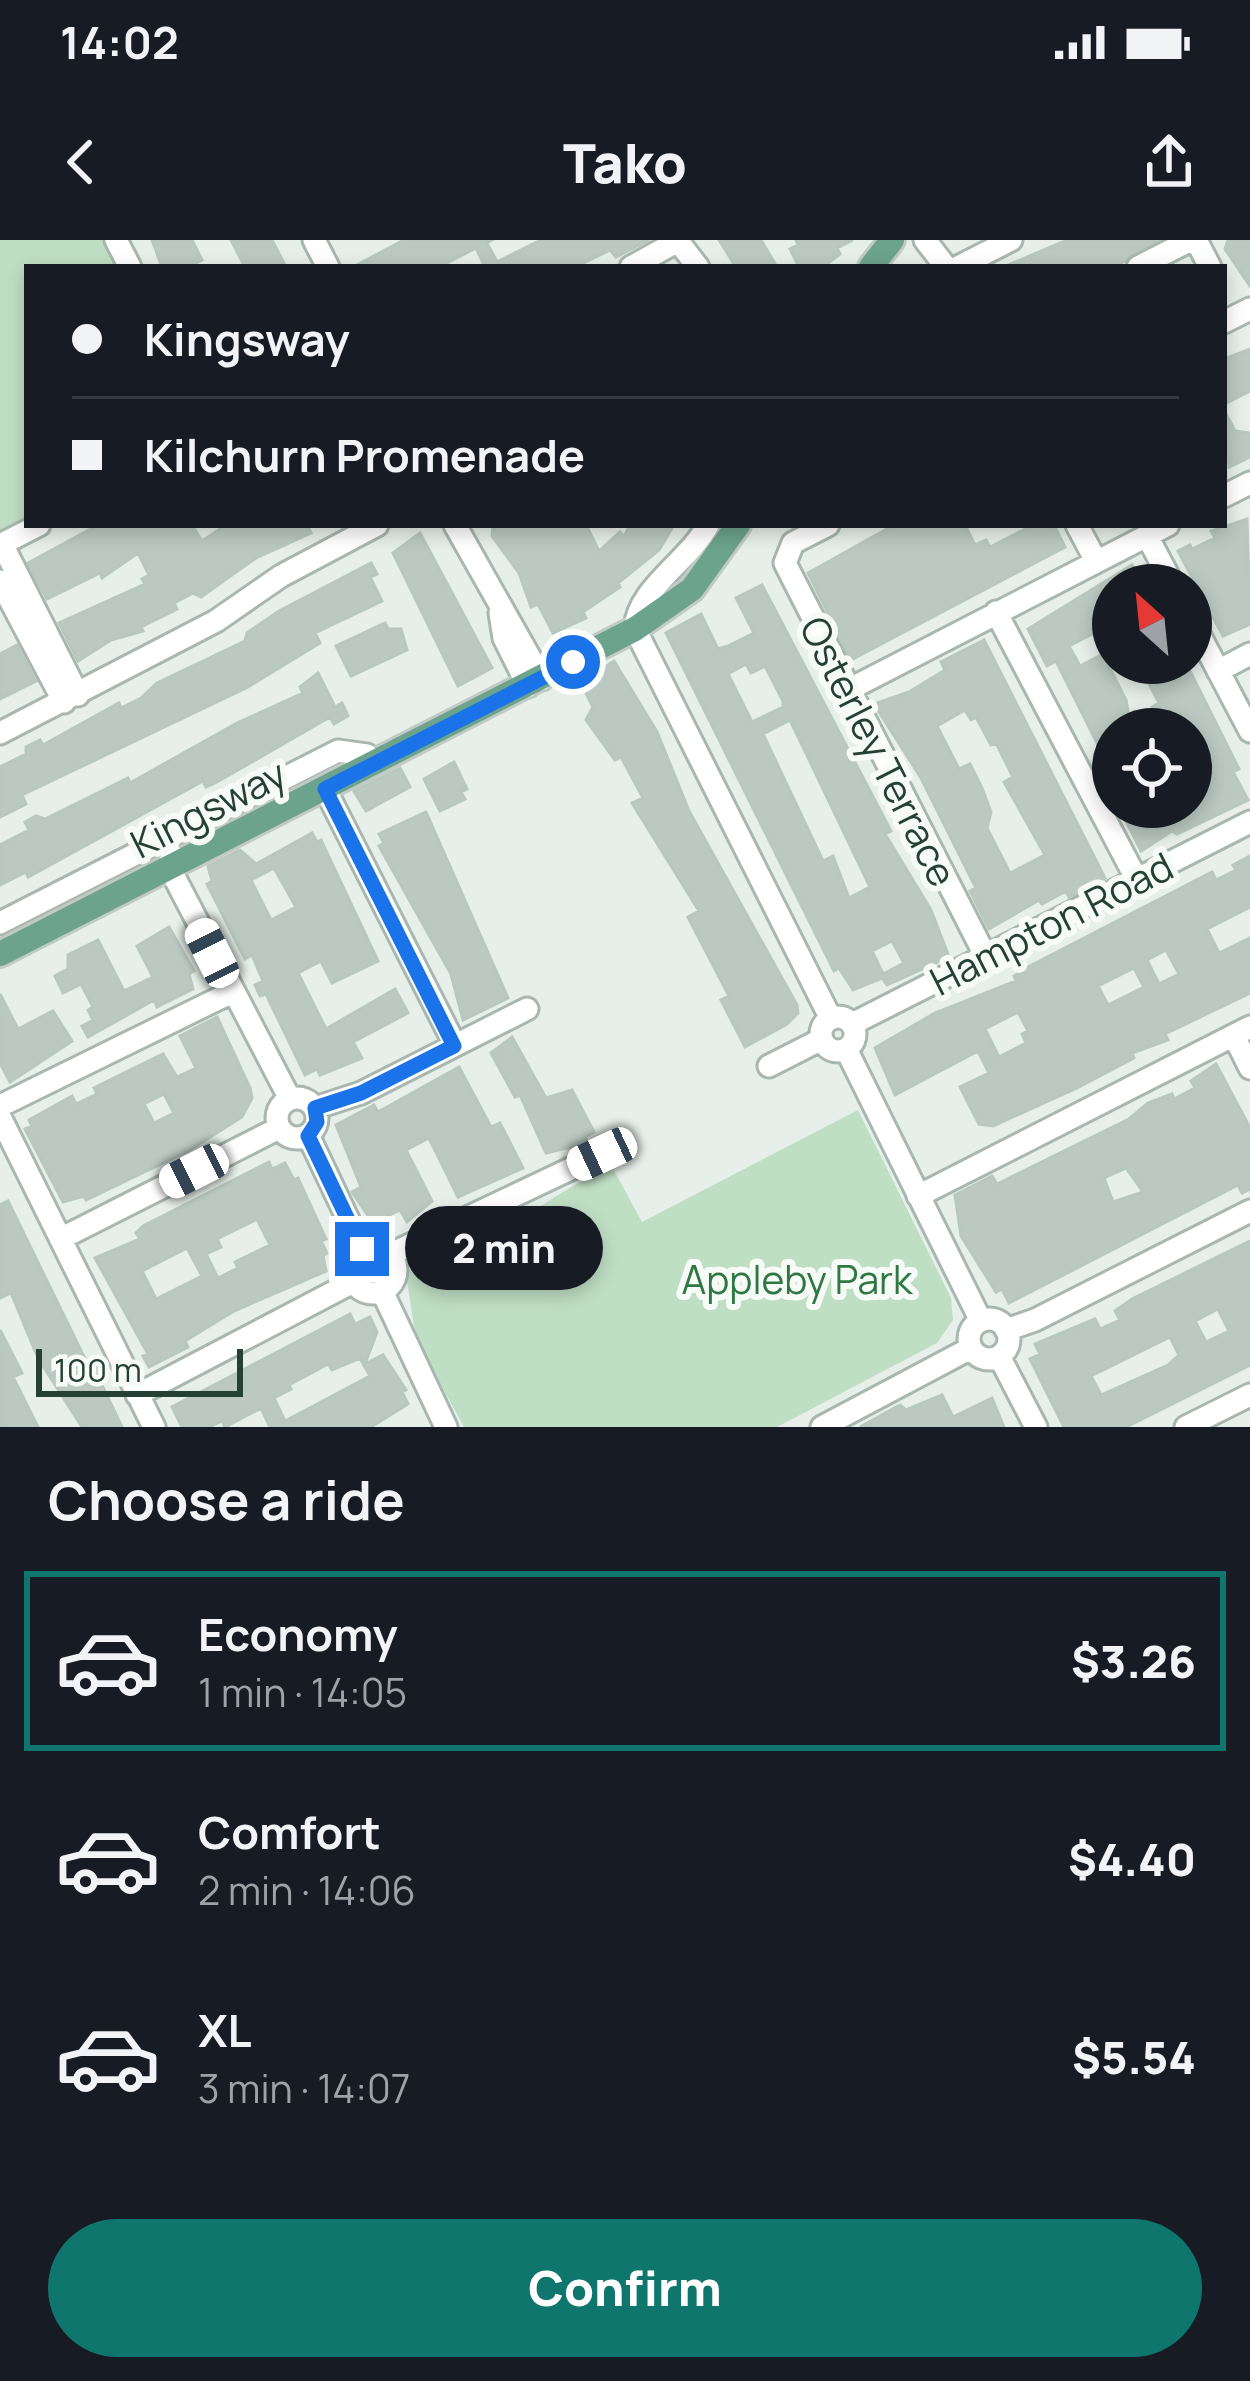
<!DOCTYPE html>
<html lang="en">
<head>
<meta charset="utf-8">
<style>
  :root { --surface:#171b24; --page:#20242c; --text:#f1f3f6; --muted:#9ea1a6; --line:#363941; --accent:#0f766e }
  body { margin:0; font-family:Manrope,sans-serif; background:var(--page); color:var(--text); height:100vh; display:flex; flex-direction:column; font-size:45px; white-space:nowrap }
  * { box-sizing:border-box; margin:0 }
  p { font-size:39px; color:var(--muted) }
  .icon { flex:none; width:66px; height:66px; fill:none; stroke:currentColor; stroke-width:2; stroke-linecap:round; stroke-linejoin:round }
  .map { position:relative; height:1187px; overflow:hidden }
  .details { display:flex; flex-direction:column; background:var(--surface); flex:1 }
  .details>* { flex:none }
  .hud { position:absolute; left:24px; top:24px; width:1203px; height:264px; border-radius:0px; box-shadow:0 6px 18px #0003; display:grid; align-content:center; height:264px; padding:0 48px; background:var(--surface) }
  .needle { width:78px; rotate:333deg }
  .buttons { position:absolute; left:1092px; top:324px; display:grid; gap:24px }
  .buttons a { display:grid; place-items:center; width:120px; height:120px; border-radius:50%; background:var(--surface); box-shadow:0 6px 18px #0003; font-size:60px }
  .scale { position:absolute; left:36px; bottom:30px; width:207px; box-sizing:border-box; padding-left:12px; border:6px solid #254135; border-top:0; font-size:33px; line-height:42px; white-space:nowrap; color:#254135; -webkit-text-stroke:9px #f7fbf8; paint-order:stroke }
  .end { position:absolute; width:54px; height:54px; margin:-27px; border:15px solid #1a73e8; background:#fff; box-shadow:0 0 0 6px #fff }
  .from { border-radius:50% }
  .bubble { position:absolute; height:84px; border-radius:42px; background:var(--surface); box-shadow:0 6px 18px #0003; font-size:39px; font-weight:800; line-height:84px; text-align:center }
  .car { position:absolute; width:36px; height:72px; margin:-36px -18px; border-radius:15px; box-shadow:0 0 9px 3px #0007; background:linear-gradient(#fff 24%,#345 0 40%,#fff 0 76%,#345 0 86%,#fff 0) }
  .hud b { display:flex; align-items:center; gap:42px; height:114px; font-size:45px }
  .hud b+b { border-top:3px solid var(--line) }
  .hud i { width:30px; height:30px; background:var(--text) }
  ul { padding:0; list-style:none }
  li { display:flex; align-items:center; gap:36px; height:180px; margin:0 24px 18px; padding:0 24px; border:6px solid transparent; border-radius:0px }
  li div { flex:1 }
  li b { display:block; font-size:45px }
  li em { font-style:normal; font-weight:800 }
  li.current { border-color:var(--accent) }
  li>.icon { width:108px; height:108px; stroke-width:1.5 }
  h2 { padding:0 48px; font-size:54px; line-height:144px }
  .button { display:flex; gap:24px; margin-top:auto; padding:24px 48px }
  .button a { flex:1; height:138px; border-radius:72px; background:var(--accent); color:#fff; font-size:48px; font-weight:800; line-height:138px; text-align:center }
  .status { display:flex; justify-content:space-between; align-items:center; height:84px; padding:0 60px; background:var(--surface); direction:ltr }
  .status svg { height:33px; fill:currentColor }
  header { display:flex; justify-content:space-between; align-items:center; height:156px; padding:0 48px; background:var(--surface); font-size:54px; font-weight:800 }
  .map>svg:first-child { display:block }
  .green { fill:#bfdfc4 }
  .building { fill:#bbc9c2; stroke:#b8c8bf; stroke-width:3; fill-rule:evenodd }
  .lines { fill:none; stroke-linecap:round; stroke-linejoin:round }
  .minor-casing { stroke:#a8b7af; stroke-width:27 }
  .major-casing { stroke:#c2cac6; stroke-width:30 }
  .minor { stroke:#fff; stroke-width:21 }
  .major { stroke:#6ba38d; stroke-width:24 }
  .route { stroke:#1a73e8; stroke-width:15 }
  .labels { text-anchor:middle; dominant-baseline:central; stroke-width:12; stroke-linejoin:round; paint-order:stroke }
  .street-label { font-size:39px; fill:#254135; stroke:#f7fbf8 }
  .park-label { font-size:39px; fill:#2f7841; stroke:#f7fbf8 }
</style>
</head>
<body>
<div class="status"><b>14:02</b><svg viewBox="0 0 49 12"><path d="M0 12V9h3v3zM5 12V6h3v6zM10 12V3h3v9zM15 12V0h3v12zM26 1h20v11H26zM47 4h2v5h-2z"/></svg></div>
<header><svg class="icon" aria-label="back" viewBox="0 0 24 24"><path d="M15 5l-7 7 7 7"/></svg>Tako<svg class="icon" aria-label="share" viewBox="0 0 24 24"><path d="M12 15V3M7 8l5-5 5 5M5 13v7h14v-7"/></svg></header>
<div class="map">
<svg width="1250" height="1187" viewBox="0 0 1250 1187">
  <rect width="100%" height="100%" fill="#e6efe9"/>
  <path class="green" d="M0 0H108L123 27H27V280L0 294Z
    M858 870 951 1058 953 1080 937 1103 777 1187H464L416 1099 406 1034C440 987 494 997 538 968 561 952 586 939 611 925L642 982Z"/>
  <path class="building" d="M152 0H192L202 20 188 27H162Z
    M231 0H272L286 27H245Z
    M404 0H492L487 3 497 22 541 0H649L616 17 610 10 575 27H485L476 8 439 27H353Z
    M719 0H761L777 27H736Z
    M796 0H853L837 8 840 14 823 27H799L790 9 798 5Z
    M1067 0H1158L1115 27H1004Z
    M1228 0H1250V46L1225 9Z
    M1250 109V151L1224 164V119Z
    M1224 170 1235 191 1250 193V217L1229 227Z
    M1247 279 1250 384 1223 396 1178 311 1190 305 1192 309 1215 298 1211 291Z
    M98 285H192L202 301 226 285H307L311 293 256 318 201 357 193 353 174 363 177 369 141 387 143 391 111 400 78 421 59 383 145 344 142 339 149 335 138 313 102 338 100 333 47 359 28 323Z
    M493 285H586L599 311 620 292 624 297 630 285H674L659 310 618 343 620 347 583 372 586 378 553 393 538 364 531 367 519 333 492 296Z
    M894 285H965L975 305 986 300 990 307 1025 289 1023 285H1054L1065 307 851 420 808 333Z
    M420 293 492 428 458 446 393 313Z
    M371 323 377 334 370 337 382 361 315 393 320 403 248 447 22 555 26 564 0 577V527L26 514V507L40 500 43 505 119 463 121 468 141 458 157 443 245 401 247 393 279 371Z
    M1132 325 1142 345H1113V383L1069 406 1080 426 1103 414 1126 460 1128 471 1121 475 1128 489H1113V535L1056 421 1047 426 1028 389Z
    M762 345 891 591 885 594 931 670 949 717 887 745 882 738 853 750 839 728 834 731 666 393 701 374 718 409 728 406 754 393 736 358ZM746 424 751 433 765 426 783 461V467L752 482 728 434ZM790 480 870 647 849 658 833 616 823 621 763 494ZM892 701 904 723 883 734 872 711Z
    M385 383 388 389H401L407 410 351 436 336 406Z
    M984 400 1105 638 1069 657 1066 651 1042 664 1039 660 989 689 970 651 976 648 921 538 874 464 909 452 945 430 941 422ZM965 470 971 480 976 477 991 505 996 503 1013 537 1004 542 1045 615 1010 633 987 588 991 572 982 548 970 524 959 529 937 486Z
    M17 405 36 441 0 459V414Z
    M614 421 657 492 689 571 797 765 798 773 787 784 745 807 721 760 729 756 688 677 699 671 632 563 643 558 621 517 615 520 586 480 593 467 581 443Z
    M1138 423H1186L1239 529 1233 532 1248 560 1177 594 1172 591 1141 611 1122 573 1134 567H1191V489H1164L1152 467 1159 463Z
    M318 433 335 467 342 463 348 476 334 484 330 477 217 542 206 547 203 541 28 637 26 632 0 645V605L29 590 25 582 36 576 45 579 128 538 130 543 237 483 303 453 300 447Z
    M454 522 467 549 461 552 465 559 440 571 424 539Z
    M400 528 410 547 366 571 354 551Z
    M426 572 508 758 463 780 451 734 379 606 384 603 379 594Z
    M312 593 317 602 321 600 378 721 332 743 321 721 298 733 326 789 395 749 408 773 353 802 362 818 320 835 317 829 305 835 266 754 260 756 255 745 263 741 252 715 245 719 207 644 212 641 208 626 240 610 256 624ZM274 628 296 667 271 680 251 640Z
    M1250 616V667L1207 689 1219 713 1250 698V753L1165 794 1168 800 1132 813 1134 818 1077 848 993 886 979 884 960 847 989 833 978 811 895 855 875 808 935 773 1016 741 1014 736 1028 727 1212 632 1216 640 1236 630 1233 625ZM1166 710 1179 734 1159 744 1147 720ZM1134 728 1144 747 1108 765 1098 746ZM1018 772 1028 791 1022 794 1026 803 999 817 985 789Z
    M169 687 194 731 189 734 193 749 157 767 154 760 88 797 82 786 93 780 88 770 93 767 81 744 63 753 55 736 68 729V715L98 700 124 751 153 737 137 706Z
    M0 754 18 789 53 771 72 801 10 842 0 823Z
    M217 777 250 848 252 858 242 877 188 911 86 960 84 956 63 962 25 889 32 886 29 880 72 856 76 864 97 854 94 848 163 814 177 837 196 828 180 796ZM164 854 174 873 154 883 144 864Z
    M512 797 546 858 572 850 594 892 585 897 588 903 546 913 520 855 515 857 491 813Z
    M1216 824 1250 888V949L1242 953 1238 945 1009 1063 1002 1049 996 1052 961 996 955 955 992 936 997 944 1129 879 1148 863 1172 854 1174 859 1195 848 1191 841ZM1126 928 1143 952 1113 962 1104 938Z
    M459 827 491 887 500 883 523 928 458 957 429 898 406 910 432 961 407 982 400 970 373 983 352 952 361 947 336 885 374 865 378 872Z
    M269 922 272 929 285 923 294 940 298 938 326 999 321 1001 327 1013 323 1016 326 1031 234 1071 185 1101 188 1107 149 1127 143 1116 148 1114 95 1018 140 999 136 993 143 986ZM257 979 270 1005 235 1022 238 1028 218 1038 206 1014 221 1007 217 999ZM187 1008 202 1036 156 1059 142 1031Z
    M8 961 88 1125 96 1121 102 1135 98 1137 122 1187H82L38 1118 11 1053 0 1058V965Z
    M1250 1001V1125L1126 1187H1064L1030 1119 1040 1114 1035 1104 1095 1079 1100 1089 1120 1080 1115 1071 1132 1059ZM1218 1069 1229 1091 1206 1102 1195 1081ZM1170 1097 1179 1115 1168 1125 1101 1155 1091 1136Z
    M350 1074 355 1084 370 1077 377 1092 365 1124 383 1115 406 1150 402 1152 408 1164 371 1187H270L261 1168 225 1187 222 1181 209 1187H182L172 1167ZM360 1118 370 1136 285 1181 274 1158 291 1149 289 1145 328 1124 332 1130Z
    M0 1090 22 1133 13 1137 38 1187H0Z
    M942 1155 953 1177 992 1158 1004 1187H860L900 1165 906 1170Z"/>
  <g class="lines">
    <g class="minor-casing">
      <path id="minor" d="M116 0 130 27
        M314 0 328 27
        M677 0 698 27
        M925 0 946 27
        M1196 0 1210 27
        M631 27 678 1
        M958 27 1011 0
        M1138 27 1191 0
        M1224 82 1250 69
        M1224 256 1250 243
        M455 285 542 439
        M708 285C688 322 637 349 635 389L831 779
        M828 285 793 303 785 323 986 717
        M1077 285 1096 321
        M1147 296 1173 345
        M2 304 78 455
        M0 305 39 285
        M0 341 64 462
        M996 372 1137 640
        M500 373 504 398 528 446
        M1191 379 1250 491
        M1218 431 1250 414
        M848 450 1168 285
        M0 493 216 381 281 336 377 285
        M325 549 455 805
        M172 615 169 627 290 859
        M0 683 338 511 367 515
        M821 794a17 17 0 1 1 34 0a17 17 0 1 1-34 0Z
        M852 784 1250 582
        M1234 796 1250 828
        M846 809 981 1081
        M769 826 822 799
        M277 878a20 20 0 1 1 40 0a20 20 0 1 1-40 0Z
        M0 866 232 752
        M315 868 361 853 527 769
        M0 877 154 1187
        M308 895 362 1009
        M918 956 1250 787
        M62 998 279 888
        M350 1030a23 23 0 1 1 46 0a23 23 0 1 1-46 0Z
        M391 1014 602 914
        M382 1051 446 1187
        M969 1099a20 20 0 1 1 40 0a20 20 0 1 1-40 0Z
        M1006 1090 1035 1080 1250 971
        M999 1116 1036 1187
        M137 1155 353 1042
        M822 1187 971 1108
        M1186 1187 1250 1155"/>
    </g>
    <g class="major-casing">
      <path id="major" d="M871 27 892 0
        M0 714 635 389 692 349 738 285"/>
    </g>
    <use href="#minor" class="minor"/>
    <use href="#major" class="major"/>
  </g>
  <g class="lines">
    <path class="route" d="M362 1009 308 896 317 882 315 868 361 853 454 806 325 549 573 422"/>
  </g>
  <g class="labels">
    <g class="street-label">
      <text transform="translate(879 511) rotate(63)">Osterley Terrace</text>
      <text transform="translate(208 568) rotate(-27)">Kingsway</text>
      <text transform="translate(1051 683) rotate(-27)">Hampton Road</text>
    </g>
    <g class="park-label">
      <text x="797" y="1039">Appleby Park</text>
    </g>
  </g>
</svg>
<div class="buttons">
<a><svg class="needle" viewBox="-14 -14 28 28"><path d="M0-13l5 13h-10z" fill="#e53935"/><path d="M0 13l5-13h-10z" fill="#9ea1a6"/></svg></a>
<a><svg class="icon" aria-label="locate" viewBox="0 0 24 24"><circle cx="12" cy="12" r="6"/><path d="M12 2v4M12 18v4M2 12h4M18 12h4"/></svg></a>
</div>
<div class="scale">100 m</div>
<i class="end from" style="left:573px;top:422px"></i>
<i class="end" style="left:362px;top:1009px"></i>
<div class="bubble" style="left:405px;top:966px;width:198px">2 min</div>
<i class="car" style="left:212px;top:713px;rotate:333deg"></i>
<i class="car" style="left:602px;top:914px;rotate:245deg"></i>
<i class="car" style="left:194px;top:931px;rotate:243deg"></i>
<div class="hud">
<b><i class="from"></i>Kingsway</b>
<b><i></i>Kilchurn Promenade</b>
</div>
</div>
<section class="details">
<h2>Choose a ride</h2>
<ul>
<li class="current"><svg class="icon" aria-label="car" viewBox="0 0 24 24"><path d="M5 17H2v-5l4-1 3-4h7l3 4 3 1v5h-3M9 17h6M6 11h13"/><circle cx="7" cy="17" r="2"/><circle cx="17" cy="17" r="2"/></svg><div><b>Economy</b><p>1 min · 14:05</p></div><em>$3.26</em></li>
<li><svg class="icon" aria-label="car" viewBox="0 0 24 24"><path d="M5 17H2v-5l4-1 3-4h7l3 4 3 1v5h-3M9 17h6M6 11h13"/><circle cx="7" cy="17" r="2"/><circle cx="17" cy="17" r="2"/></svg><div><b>Comfort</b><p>2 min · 14:06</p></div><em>$4.40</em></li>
<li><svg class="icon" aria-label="car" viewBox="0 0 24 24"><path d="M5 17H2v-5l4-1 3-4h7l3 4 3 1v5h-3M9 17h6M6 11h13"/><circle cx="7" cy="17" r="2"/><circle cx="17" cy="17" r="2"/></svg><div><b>XL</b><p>3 min · 14:07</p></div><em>$5.54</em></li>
</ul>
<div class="button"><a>Confirm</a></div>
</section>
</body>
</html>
